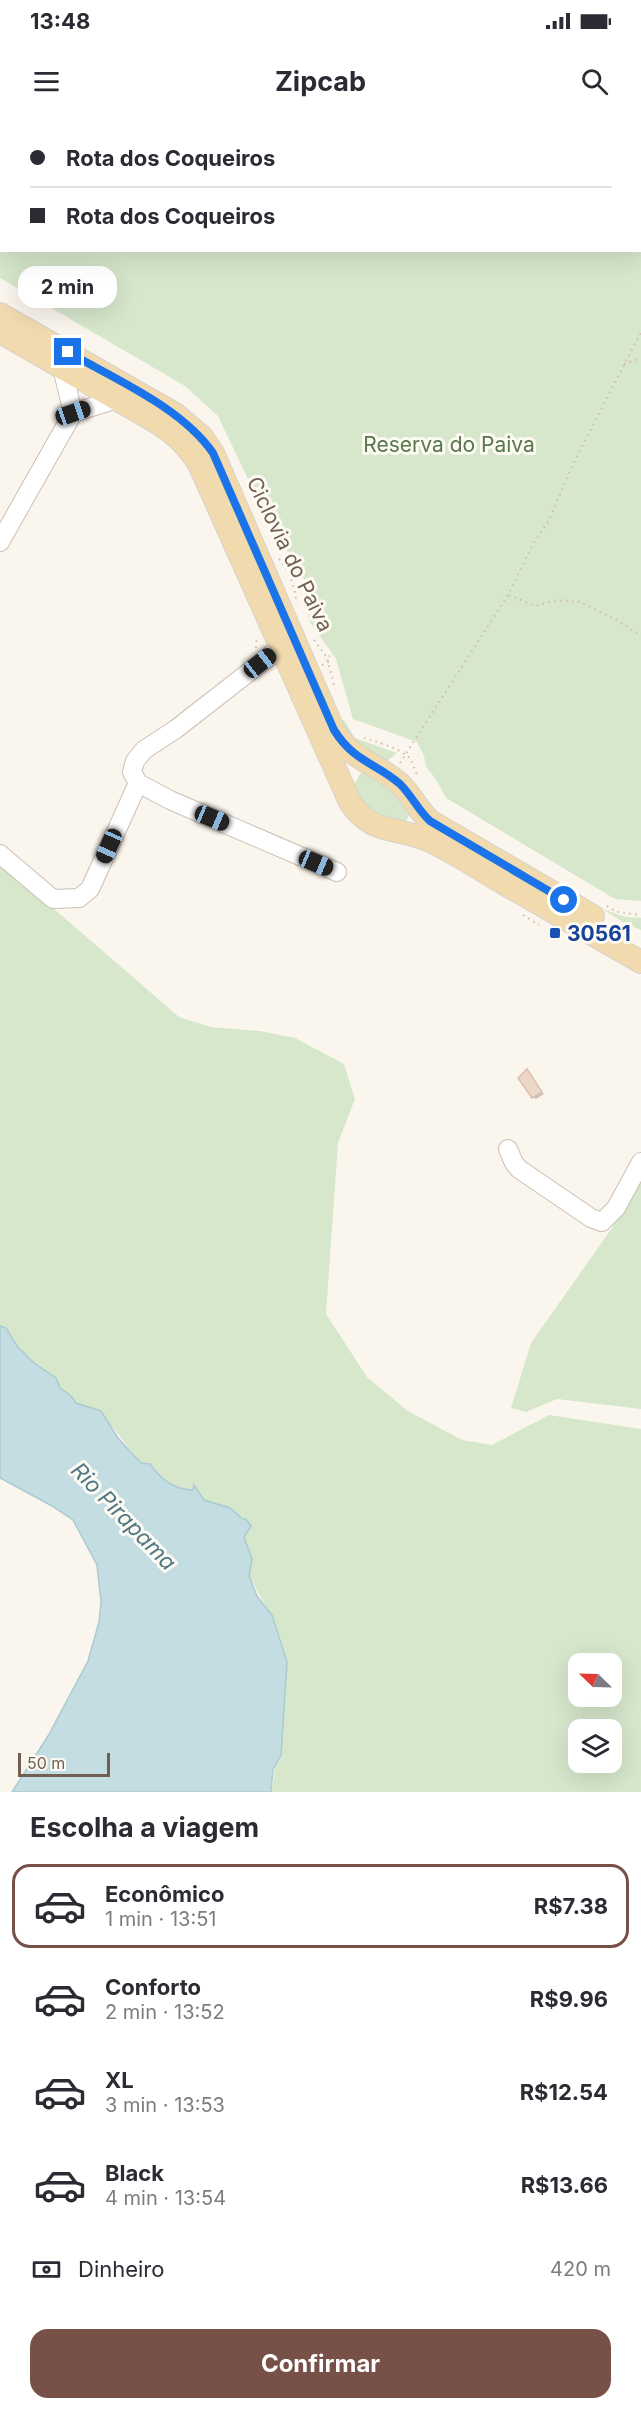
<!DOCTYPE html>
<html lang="pt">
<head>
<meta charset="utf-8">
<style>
  :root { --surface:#fff; --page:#f2f2f3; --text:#2b2b33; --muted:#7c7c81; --line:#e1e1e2; --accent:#775148 }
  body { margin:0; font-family:Inter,sans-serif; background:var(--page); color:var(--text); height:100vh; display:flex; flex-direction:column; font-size:22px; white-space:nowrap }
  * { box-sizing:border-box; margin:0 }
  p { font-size:20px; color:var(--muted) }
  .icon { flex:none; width:33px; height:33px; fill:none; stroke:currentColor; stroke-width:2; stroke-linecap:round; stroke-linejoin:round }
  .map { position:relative; height:1672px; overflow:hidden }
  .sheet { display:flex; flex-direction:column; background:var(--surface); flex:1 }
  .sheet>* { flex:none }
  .guide { position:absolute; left:0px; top:0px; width:642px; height:132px; box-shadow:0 6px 24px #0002; display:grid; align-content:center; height:132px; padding:0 30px; background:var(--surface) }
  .needle { width:39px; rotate:293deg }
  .controls { position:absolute; left:568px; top:1533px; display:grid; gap:12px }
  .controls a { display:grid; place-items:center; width:54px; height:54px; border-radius:12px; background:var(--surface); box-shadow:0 6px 24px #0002; font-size:30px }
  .scale { position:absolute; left:18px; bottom:15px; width:92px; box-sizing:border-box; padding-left:6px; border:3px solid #735f52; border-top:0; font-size:16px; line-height:21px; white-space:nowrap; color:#735f52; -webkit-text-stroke:4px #fdfaf3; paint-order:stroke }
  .end { position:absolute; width:27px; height:27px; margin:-14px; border:8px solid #1a73e8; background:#fff; box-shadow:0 0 0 3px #fff }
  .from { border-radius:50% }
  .bubble { position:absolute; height:42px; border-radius:18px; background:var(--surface); box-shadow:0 6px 24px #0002; font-size:20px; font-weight:700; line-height:42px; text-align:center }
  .car { position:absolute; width:18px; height:36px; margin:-18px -9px; border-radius:8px; box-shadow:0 0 4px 2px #0007; background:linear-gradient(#222 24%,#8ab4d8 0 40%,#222 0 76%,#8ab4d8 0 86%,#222 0) }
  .guide b { display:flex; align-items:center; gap:21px; height:57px; font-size:22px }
  .guide b+b { border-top:2px solid var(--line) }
  .guide i { width:15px; height:15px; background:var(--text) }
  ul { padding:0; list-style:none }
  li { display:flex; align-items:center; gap:18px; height:84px; margin:0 12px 9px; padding:0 18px; border:3px solid transparent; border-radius:18px }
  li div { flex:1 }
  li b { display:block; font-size:22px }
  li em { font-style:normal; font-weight:700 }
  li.selected { border-color:var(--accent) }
  li>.icon { width:54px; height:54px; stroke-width:1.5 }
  h2 { padding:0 30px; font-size:27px; line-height:72px }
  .pay { display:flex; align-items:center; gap:15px; height:66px; padding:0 30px; font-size:22px }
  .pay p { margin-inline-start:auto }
  .button { display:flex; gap:12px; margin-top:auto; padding:12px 30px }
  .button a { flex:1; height:69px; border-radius:18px; background:var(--accent); color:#fff; font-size:24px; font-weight:700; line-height:69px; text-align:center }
  .status { display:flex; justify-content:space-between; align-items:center; height:42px; padding:0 30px; background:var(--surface); direction:ltr }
  .status svg { height:16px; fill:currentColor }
  header { display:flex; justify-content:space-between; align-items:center; height:78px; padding:0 30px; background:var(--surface); font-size:27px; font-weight:700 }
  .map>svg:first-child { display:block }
  .green { fill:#d6e7cc; fill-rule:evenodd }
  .water { fill:#c3dde2; stroke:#aacbd3; stroke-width:1.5 }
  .shadow { fill:#0003 }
  .building { fill:#edd8c7; stroke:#ddbfaa; stroke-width:1.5 }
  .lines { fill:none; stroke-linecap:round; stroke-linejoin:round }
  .minor-casing { stroke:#ccbfb3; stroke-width:20 }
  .major-casing { stroke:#d8d2cf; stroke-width:24 }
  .path { stroke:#d2bbaa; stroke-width:2; stroke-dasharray:1.5 4.5; stroke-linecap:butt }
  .minor { stroke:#fff; stroke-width:18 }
  .major { stroke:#f0daae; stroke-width:22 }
  .route { stroke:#1a73e8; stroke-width:8 }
  .transit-dot { fill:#1a4fb4; stroke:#fdfaf3; stroke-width:2 }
  .labels { text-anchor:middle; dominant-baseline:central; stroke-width:6; stroke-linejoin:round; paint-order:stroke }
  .park-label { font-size:21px; fill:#56784b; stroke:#fdfaf3 }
  .street-label { font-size:21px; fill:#735f52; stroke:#fdfaf3 }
  .transit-label { font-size:21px; font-weight:bold; fill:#164399; stroke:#fdfaf3; text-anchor:start }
  .water-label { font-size:22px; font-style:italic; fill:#4e7984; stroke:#fdfaf3 }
</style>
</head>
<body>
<div class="status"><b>13:48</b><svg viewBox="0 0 49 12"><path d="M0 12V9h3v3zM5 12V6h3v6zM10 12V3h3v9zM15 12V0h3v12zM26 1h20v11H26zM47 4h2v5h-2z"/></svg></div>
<header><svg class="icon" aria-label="menu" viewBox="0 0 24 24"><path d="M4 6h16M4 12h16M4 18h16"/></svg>Zipcab<svg class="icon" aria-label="search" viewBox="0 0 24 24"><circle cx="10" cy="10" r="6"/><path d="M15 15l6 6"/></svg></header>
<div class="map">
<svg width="641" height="1672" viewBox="0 0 641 1672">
  <rect width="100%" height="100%" fill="#fbf6ed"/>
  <path class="green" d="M0 0 612 1 2 2V130H640L641 28V781L615 779 446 678 435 658 426 647 424 636 417 622 353 599 336 539 310 502 305 484 307 464 288 432 275 416 218 296 185 266 0 158Z
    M344 600 355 618 397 633 387 641 359 628 340 601Z
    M368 651 395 666 410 694 405 703 371 699 353 667 360 654Z
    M0 742 179 897 211 907 260 911 295 918 344 944 355 979 338 1023 326 1194 367 1257 408 1291 462 1320 492 1325 549 1295 641 1309V1672H272L287 1542 264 1483 249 1456 244 1417 246 1399 180 1370 141 1343 102 1294 76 1283 0 1211ZM579 1544H612V1576H579ZM579 1610H612V1642H579Z
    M603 789 625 797 641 798V810L624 803Z
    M641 1055V1289L557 1279 526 1292 511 1288 531 1223 612 1108Z"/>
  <path class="water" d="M0 1206 6 1208 17 1226 34 1243 56 1258 60 1268 70 1275 76 1283 101 1291 118 1318 141 1343 150 1344C160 1359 175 1370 193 1370L194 1365 204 1380 230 1388 243 1399H246L251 1406 244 1417 252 1439 249 1456 257 1476 272 1495 287 1542 281 1635 273 1649 271 1672H12L48 1616 88 1541 99 1502 101 1482 97 1445 73 1400 52 1386 0 1358Z"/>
  <path class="shadow" d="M527 951 544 974 536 979 533 977Z"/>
  <path class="building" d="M527 949 542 972 532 978 518 958Z"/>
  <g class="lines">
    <g class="minor-casing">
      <path id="minor" d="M62 248 73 293
        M0 422 73 293 117 279
        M280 528 176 609 144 630 135 641 132 652 138 663 170 680 337 752
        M0 734 53 779 79 778 90 769 138 663
        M508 1029 514 1043 519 1049 591 1098 602 1102 616 1088 641 1042"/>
    </g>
    <g class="major-casing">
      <path id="major" d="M0 194 175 294 202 317 213 333 334 611C355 643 375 642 400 664 412 676 418 690 430 701L593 796
        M0 212 153 300C173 312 186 324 199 344L350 682C372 715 393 706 425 719 453 731 479 749 505 764 550 790 596 816 641 842"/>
    </g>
    <path class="path" d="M624 244 641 238
      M279 439C288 449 295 466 296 480
      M509 475 535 486 557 480 580 482 617 500 641 516
      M314 520 327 538 335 569
      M256 528 257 516
      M322 545 328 542 330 534
      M364 618C375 621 405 630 411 640 414 646 415 652 419 658
      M400 643 508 475 533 424 549 400 572 346 641 212
      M607 786 617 792 641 795
      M523 795 539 805"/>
    <use href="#minor" class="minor"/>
    <use href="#major" class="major"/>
  </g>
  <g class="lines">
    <path class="route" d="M68 232C116 260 181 287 213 333L334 610C355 643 375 642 400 664 412 676 418 690 430 701L564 780"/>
  </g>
  <rect class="transit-dot" x="549" y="807" width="12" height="12" rx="3"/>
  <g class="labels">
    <g class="park-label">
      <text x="449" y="324">Reserva do Paiva</text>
    </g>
    <g class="street-label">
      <text transform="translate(290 434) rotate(64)">Ciclovia do Paiva</text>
    </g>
    <g class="transit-label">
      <text x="567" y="813">30561</text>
    </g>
    <g class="water-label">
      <text transform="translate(124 1396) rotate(46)">Rio Pirapama</text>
    </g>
  </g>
</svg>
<div class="controls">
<a><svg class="needle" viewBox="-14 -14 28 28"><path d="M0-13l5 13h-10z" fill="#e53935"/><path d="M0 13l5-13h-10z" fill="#7c7c81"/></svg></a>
<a><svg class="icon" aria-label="layers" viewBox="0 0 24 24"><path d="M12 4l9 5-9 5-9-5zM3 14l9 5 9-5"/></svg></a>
</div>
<div class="scale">50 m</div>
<i class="end from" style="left:564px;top:780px"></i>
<i class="end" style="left:68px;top:232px"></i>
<div class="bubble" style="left:18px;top:146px;width:99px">2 min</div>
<i class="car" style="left:73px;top:293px;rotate:71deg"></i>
<i class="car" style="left:260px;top:543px;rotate:52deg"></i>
<i class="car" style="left:212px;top:698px;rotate:113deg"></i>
<i class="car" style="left:109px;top:726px;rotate:204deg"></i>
<i class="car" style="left:316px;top:743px;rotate:113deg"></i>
<div class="guide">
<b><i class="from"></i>Rota dos Coqueiros</b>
<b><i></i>Rota dos Coqueiros</b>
</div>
</div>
<section class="sheet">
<h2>Escolha a viagem</h2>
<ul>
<li class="selected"><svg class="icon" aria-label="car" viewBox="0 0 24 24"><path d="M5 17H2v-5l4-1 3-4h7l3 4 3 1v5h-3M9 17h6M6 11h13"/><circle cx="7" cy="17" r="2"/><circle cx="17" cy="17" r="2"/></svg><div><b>Econômico</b><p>1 min · 13:51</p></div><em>R$7.38</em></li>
<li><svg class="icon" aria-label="car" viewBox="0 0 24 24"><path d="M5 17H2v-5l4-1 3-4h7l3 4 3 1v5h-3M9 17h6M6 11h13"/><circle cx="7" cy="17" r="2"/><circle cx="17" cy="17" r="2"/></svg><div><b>Conforto</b><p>2 min · 13:52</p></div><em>R$9.96</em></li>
<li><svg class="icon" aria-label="car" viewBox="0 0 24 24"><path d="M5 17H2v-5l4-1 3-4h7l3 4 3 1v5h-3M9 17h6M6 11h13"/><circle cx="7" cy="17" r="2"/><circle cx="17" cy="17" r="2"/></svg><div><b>XL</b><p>3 min · 13:53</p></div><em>R$12.54</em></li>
<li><svg class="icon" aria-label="car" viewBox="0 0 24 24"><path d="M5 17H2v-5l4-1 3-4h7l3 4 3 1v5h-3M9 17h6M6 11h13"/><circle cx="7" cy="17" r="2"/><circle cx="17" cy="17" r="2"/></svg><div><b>Black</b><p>4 min · 13:54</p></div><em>R$13.66</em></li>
</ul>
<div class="pay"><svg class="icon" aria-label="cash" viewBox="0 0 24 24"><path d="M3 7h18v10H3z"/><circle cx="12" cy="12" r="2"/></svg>Dinheiro<p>420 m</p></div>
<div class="button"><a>Confirmar</a></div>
</section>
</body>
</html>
